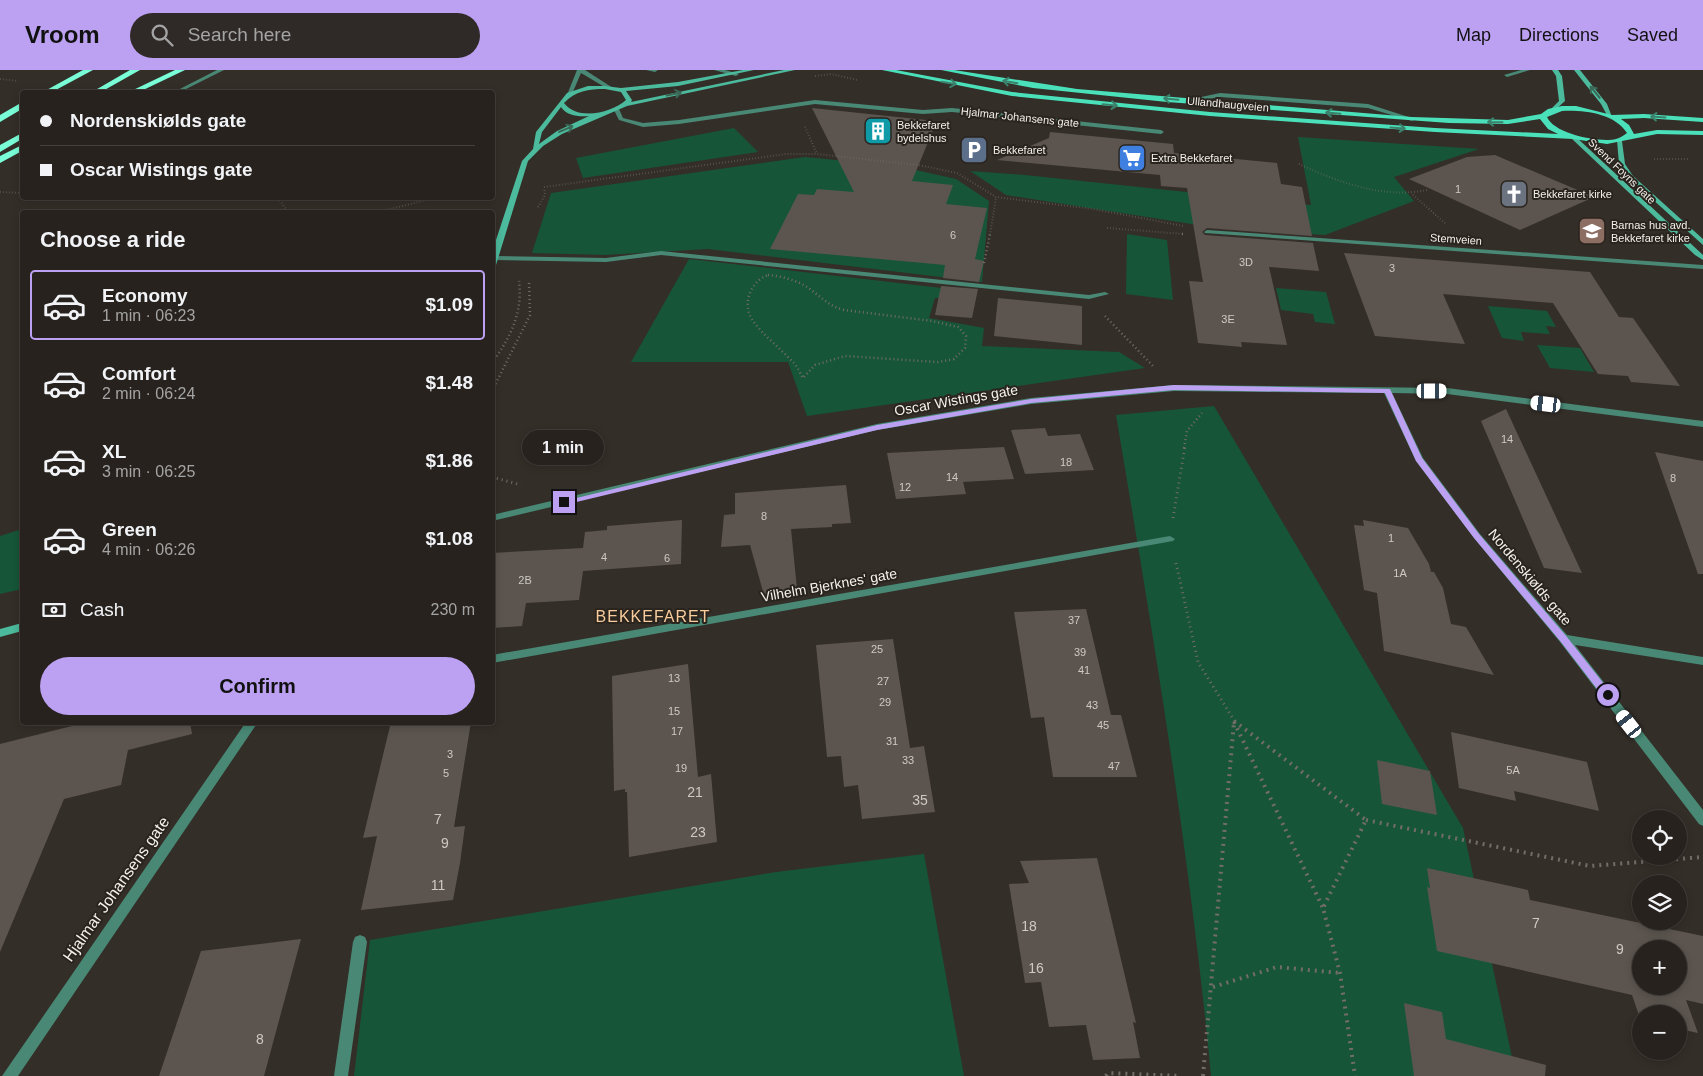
<!DOCTYPE html>
<html lang="en">
<head>
<meta charset="utf-8">
<style>
  :root { --surface:#27221e; --page:#2f2a27; --text:#f1f3f6; --muted:#a4a4a4; --line:#433f3c; --accent:#bca0f2 }
  body { margin:0; font-family:Helvetica,sans-serif; background:var(--page); color:var(--text); height:100vh; display:flex; flex-direction:column; font-size:19px; white-space:nowrap }
  * { box-sizing:border-box; margin:0 }
  p { font-size:16px; color:var(--muted) }
  .icon { flex:none; width:28px; height:28px; fill:none; stroke:currentColor; stroke-width:2; stroke-linecap:round; stroke-linejoin:round }
  .map { position:relative; flex:1; overflow:hidden }
  .side { position:absolute; left:20px; top:140px; width:475px; height:515px; display:flex; flex-direction:column; background:var(--surface); border-radius:5px; box-shadow:0 2px 8px #0003,0 0 0 1px var(--line) }
  .side>* { flex:none }
  .guide { position:absolute; left:20px; top:20px; width:475px; height:110px; border-radius:5px; box-shadow:0 2px 8px #0003,0 0 0 1px var(--line); display:grid; align-content:center; height:110px; padding:0 20px; background:var(--surface) }
  .buttons { position:absolute; left:1632px; top:740px; display:grid; gap:10px }
  .buttons a { display:grid; place-items:center; width:55px; height:55px; border-radius:50%; background:var(--surface); box-shadow:0 2px 8px #0003,0 0 0 1px var(--line); font-size:25px }
  .end { position:absolute; width:22px; height:22px; margin:-11px; border:6px solid #bca0f2; background:#111; box-shadow:0 0 0 2px #111 }
  .from { border-radius:50% }
  .bubble { position:absolute; height:35px; border-radius:18px; background:var(--surface); box-shadow:0 2px 8px #0003,0 0 0 1px var(--line); font-size:16px; font-weight:600; line-height:35px; text-align:center }
  .car { position:absolute; width:15px; height:30px; margin:-15px -8px; border-radius:6px; box-shadow:0 0 4px 1px #0007; background:linear-gradient(#fff 24%,#345 0 40%,#fff 0 76%,#345 0 86%,#fff 0) }
  .guide b { display:flex; align-items:center; gap:18px; height:48px; font-size:19px }
  .guide b+b { border-top:1px solid var(--line) }
  .guide i { width:12px; height:12px; background:var(--text) }
  ul { padding:0; list-style:none }
  li { display:flex; align-items:center; gap:15px; height:70px; margin:0 10px 8px; padding:0 10px; border:2px solid transparent; border-radius:5px }
  li div { flex:1 }
  li b { display:block; font-size:19px }
  li em { font-style:normal; font-weight:600 }
  li.current { border-color:var(--accent) }
  li>.icon { width:45px; height:45px; stroke-width:1.5 }
  h2 { padding:0 20px; font-size:22px; line-height:60px }
  .pay { display:flex; align-items:center; gap:12px; height:55px; padding:0 20px; font-size:19px }
  .pay p { margin-inline-start:auto }
  .action { display:flex; gap:10px; margin-top:auto; padding:10px 20px }
  .action a { flex:1; height:58px; border-radius:30px; background:var(--accent); color:#111; font-size:20px; font-weight:600; line-height:58px; text-align:center }
  header { display:flex; align-items:center; gap:30px; box-sizing:border-box; height:70px; padding:0 25px; background:var(--accent); color:#111 }
  header strong { font-size:24px }
  nav { display:flex; gap:28px; margin-inline-start:auto; font-size:18px }
  .search { width:350px; height:45px; background:var(--page); display:flex; align-items:center; gap:12px; box-sizing:border-box; padding:0 18px; border-radius:28px; color:var(--muted); font-size:19px }
  .map>svg:first-child { display:block }
  .green { fill:#165538 }
  .building { fill:#5c554f; fill-rule:evenodd }
  .lines { fill:none; stroke-linecap:round; stroke-linejoin:round }
  .path-far3 { stroke:#726d67; stroke-width:2; stroke-dasharray:0.5 2.5; stroke-linecap:butt }
  .path-far2 { stroke:#726d67; stroke-width:2.5; stroke-dasharray:1 3; stroke-linecap:butt }
  .path-far1 { stroke:#726d67; stroke-width:3; stroke-dasharray:1 4; stroke-linecap:butt }
  .path { stroke:#726d67; stroke-width:4; stroke-dasharray:2 5; stroke-linecap:butt }
  .lane { fill:#488875; fill-rule:evenodd }
  .street { fill:#488875; fill-rule:evenodd }
  .secondary { fill:#4cba9c; fill-rule:evenodd }
  .primary { fill:#4ae1ba; fill-rule:evenodd }
  .highway { fill:#79fed8; fill-rule:evenodd }
  .oneway { stroke:#3a826c }
  .oneway2 { stroke:#396857 }
  .route { fill:#bca0f2 }
  .labels { text-anchor:middle; dominant-baseline:central; stroke-width:4; stroke-linejoin:round; paint-order:stroke }
  .far-street-label { font-size:11px; fill:#f4f0ec; stroke:#2a241e }
  .far-poi-label { font-size:11px; fill:#f4f0ec; stroke:#2a241e; text-anchor:start }
  .number-label { font-size:11px; fill:#cec9c5 }
  .street-label { font-size:14px; fill:#f4f0ec; stroke:#2a241e }
  .near-number-label { font-size:14px; fill:#cec9c5 }
  .quarter-label { font-size:16px; letter-spacing:1px; fill:#f8cc9c; stroke:#2a241e }
  .near-street-label { font-size:16px; fill:#f4f0ec; stroke:#2a241e }
</style>
</head>
<body>
<header>
<strong>Vroom</strong>
<div class="search"><svg class="icon" aria-label="search" viewBox="0 0 24 24"><circle cx="10" cy="10" r="6"/><path d="M15 15l6 6"/></svg>Search here</div>
<nav><a>Map</a><a>Directions</a><a>Saved</a></nav>
</header>
<div class="map">
<svg width="1703" height="1006" viewBox="0 0 1703 1006">
  <rect width="100%" height="100%" fill="#342e28"/>
  <path class="green" d="M734 58 758 82 583 108 576 88Z
    M1298 67 1479 79 1394 107 1414 131 1325 165 1217 158 1006 125 970 101 1025 105 1311 135Z
    M805 87 898 96 956 109 989 131 982 212 708 179 606 185 532 183 551 123Z
    M1127 164 1167 170 1173 230 1126 224Z
    M689 189 968 221 967 229 935 228 929 248 984 258 982 276 1119 282 1145 298 807 346 788 292H631Z
    M1276 218 1326 222 1335 254 1315 252 1313 244 1281 240Z
    M1488 236 1547 241 1556 257 1546 256 1550 264 1521 262 1524 271 1502 268Z
    M1537 275 1580 278 1594 302 1550 298Z
    M1214 336 1463 758 1516 1006H1211C1190 784 1153 564 1116 345Z
    M22 459V519L0 524V466Z
    M924 784 964 1006H354L370 870 776 802Z"/>
  <path class="building" d="M812 38 926 50 925 52 936 53 912 111 953 115 946 134 987 138 975 189 984 191 979 212 943 208 945 195 770 179 798 124 814 125 817 119 854 122Z
    M1050 62 1173 74 1174 83 1277 93 1281 114 1302 117 1312 166 1207 158 1202 162 1205 165 1313 173 1319 201 1269 197 1287 275 1241 272 1242 277 1198 273 1189 211 1203 212 1187 118 1161 116 1160 105 997 90 1049 68Z
    M1495 85 1594 127 1520 160 1409 109 1467 87Z
    M1344 183 1590 202 1619 247 1633 248 1680 316 1631 312 1628 306 1598 304 1553 233 1443 224 1465 274 1375 266Z
    M941 216 978 219 972 248 935 245Z
    M998 228 1082 236V275L994 266Z
    M1506 339 1582 503 1544 498 1481 351Z
    M1045 358 1048 366 1080 364 1094 400 1025 404 1011 360Z
    M1004 377 1014 409 963 412 966 424 896 429 887 383Z
    M1655 382 1703 391V504H1698Z
    M846 415 851 453 832 454V457L791 459 797 519 764 525 750 475 721 477 724 445 735 444V423Z
    M682 450 681 494 583 501 579 530 526 533 522 556 492 558V483L583 478 585 462 607 460V456Z
    M1363 450 1408 458 1429 494 1431 502H1434L1443 518 1451 554 1466 557 1494 605 1384 581 1377 523 1364 520 1354 455 1364 456Z
    M1086 539 1111 645H1121L1137 707H1053L1044 647 1031 648 1014 542Z
    M893 569 910 678 924 676 935 742 862 749 858 715 844 717 841 686 827 687 816 575Z
    M688 594 698 707 711 704 717 772 629 787 627 722H625V719L614 721 612 606Z
    M88 652H190L192 664 128 680 121 715 64 729 0 882V674Z
    M391 652H471L454 757 465 756 460 793 453 830 361 840 377 766 363 768Z
    M1451 662 1587 692 1599 741 1514 721 1516 731 1459 718Z
    M1377 690 1430 701 1437 745 1382 734Z
    M1097 788 1136 953 1133 952 1140 988 1093 990 1086 955 1049 957 1041 912 1025 913 1009 814 1029 813 1020 791Z
    M1427 798 1528 820 1530 830 1703 866V934L1686 930 1698 963 1679 959V944H1641V951L1632 925 1437 881 1427 817 1430 818ZM1641 879H1679V916H1641Z
    M301 869 264 1006H159L201 881Z
    M1404 933 1442 942 1446 969 1546 995 1545 1006H1414Z"/>
  <g class="lines">
    <path class="path-far3" d="M815 6 831 4 858 10
      M0 9 18 11
      M805 57 817 84
      M1654 89H1690
      M1299 94C1338 112 1383 129 1427 120
      M544 117 786 84H817L918 95 957 103 996 127 1093 139 1184 156
      M0 122 22 123
      M1413 125 1446 154
      M278 128 288 142
      M538 137 545 125 544 118
      M379 142 434 128
      M1107 158 1184 164
      M990 165 996 127"/>
    <path class="path-far2" d="M1182 164H1184
      M984 193 990 164
      M768 205C782 206 799 211 810 219 822 228 829 236 844 240L932 251 958 257 966 266 965 278 954 289 938 292 845 286 815 295 803 308C800 303 797 296 793 292 782 280 753 257 749 243 744 227 754 210 768 205Z
      M1105 246 1153 296
      M492 293C510 268 523 243 519 211
      M492 321 530 245 529 211
      M1184 378 1187 361 1202 343"/>
    <path class="path-far1" d="M492 407 521 415
      M1173 448 1185 376
      M1176 493 1198 592 1235 652"/>
    <path class="path" d="M1234 651 1366 750 1323 838 1340 903 1355 1006
      M1234 652 1323 838
      M1366 750 1590 796 1703 787
      M1213 917 1277 897 1340 903
      M1106 1006 1108 1003 1180 1006
      M1203 1006 1234 652"/>
    <path class="lane" d="M217 0H224L180 22H174Z
      M646 0H658L655 2Z
      M714 0H725L739 4 736 6Z
      M1220 23 1368 34 1415 49 1412 51 1368 38 1220 27 1190 32 1187 30Z
      M815 30 923 40 952 38 1161 60 1164 62 1161 64 952 42 923 44 815 34 679 54 643 57 619 50 614 40 619 39 623 48 643 53 679 50Z
      M661 181 1089 225 1105 222 1109 224 1089 229 661 185 606 192 492 190V186H494L606 188Z
      M360 865 365 867 367 872 348 1006H334L353 872 355 867Z"/>
    <path class="street" d="M577 0H585L613 18 608 19 581 3 572 24 567 25Z
      M1521 0H1530L1507 7 1504 5Z
      M1207 160 1703 195V199L1205 163 1204 162Z
      M1174 315 1447 318 1703 351V357L1447 324 1392 323 1423 388 1480 464 1567 565 1703 587V595L1575 575 1703 740V756L1699 754 1560 572 1474 468 1416 391 1384 323 1174 321 1031 334 877 360 492 451V445L877 354 1031 328Z
      M1170 466 1175 469 1173 471 492 593V585Z
      M246 652H258L18 1006H2Z"/>
    <path class="secondary" d="M743 0H754L678 16 626 21 632 30 631 32 784 0H795L627 36 562 64 543 76 528 91 496 195 492 197V182L522 91 533 79 536 62 567 23 588 16H605L621 18 678 12ZM605 19 621 22 626 30C612 43 577 51 564 33 575 21 589 19 605 19ZM561 37C567 46 579 47 589 46L557 61 539 74 542 62Z
      M1552 0H1558L1562 6 1565 31 1554 41 1551 39 1559 31 1556 6Z
      M1574 0H1580L1607 34 1612 47H1608L1601 34Z
      M1571 66H1575L1703 185V190L1695 185 1571 68Z
      M1617 70 1622 71 1625 94 1633 106 1703 169V175L1629 108 1619 94Z
      M22 553V561L0 567V559Z"/>
    <path class="primary" d="M882 0H896L1012 22 1210 42 1435 58 1558 64 1548 59 1540 49 1508 54 1449 53 1167 32 1033 18 941 0H954L1077 19 1412 47 1508 50 1541 44 1548 39 1562 36H1576L1612 45 1644 44 1703 48V52L1644 48 1621 49 1629 55 1634 64 1657 60 1703 61V65L1657 64 1607 74 1573 69 1435 62 1210 46 1012 26ZM1562 41C1584 40 1614 43 1627 63 1624 65 1620 68 1616 69 1600 73 1554 64 1547 47Z"/>
    <path class="highway" d="M83 0H93L52 22H43Z
      M130 0H140L101 22H92Z
      M175 0H185L139 22H129Z
      M19 34H22V39L0 52V45Z
      M22 63V69L0 82V75Z
      M22 75V81L0 93V86Z"/>
  </g>
  <defs><path id="oneway-shaft" d="M-6 0H5M1.5-3L5.5 0L1.5 3" fill="none" stroke-width="1.6" stroke-linecap="round" stroke-linejoin="round" transform="scale(1.25)"/></defs>
  <g class="oneway">
    <use href="#oneway-shaft" transform="translate(1010 12) rotate(-171)"/>
    <use href="#oneway-shaft" transform="translate(949 13) rotate(10)"/>
    <use href="#oneway-shaft" transform="translate(1171 29) rotate(-175)"/>
    <use href="#oneway-shaft" transform="translate(1110 35) rotate(5)"/>
    <use href="#oneway-shaft" transform="translate(1333 43) rotate(-175)"/>
    <use href="#oneway-shaft" transform="translate(1658 47) rotate(-176)"/>
    <use href="#oneway-shaft" transform="translate(1495 52) rotate(-179)"/>
    <use href="#oneway-shaft" transform="translate(1398 58) rotate(4)"/>
  </g>
  <g class="oneway2">
    <use href="#oneway-shaft" transform="translate(1595 22) rotate(-129)"/>
    <use href="#oneway-shaft" transform="translate(674 24) rotate(-12)"/>
    <use href="#oneway-shaft" transform="translate(566 59) rotate(-23)"/>
  </g>
  <path class="route" d="M1174 315 1390 319 1422 388 1479 464 1567 567 1611 623V628H1604L1561 572 1474 468 1416 391 1385 323 1174 320 1031 333 877 360 564 435 560 432 877 355 1031 329Z"/>
  <defs>
    <g id="building-square" transform="scale(1.4375)"><rect x="-9" y="-9" width="18" height="18" rx="4" fill="#0f9aa8" stroke="#2a241e"/><path d="M-4-6H4V6H1V3H-1V6H-4ZM-2.5-4.3h1.7v1.8h-1.7ZM.8-4.3h1.7v1.8H.8ZM-2.5-1h1.7V.8h-1.7ZM.8-1h1.7V.8H.8Z" fill="#fff"/></g>
    <g id="parking-square" transform="scale(1.4375)"><rect x="-9" y="-9" width="18" height="18" rx="4" fill="#5c6f8a" stroke="#2a241e"/><path d="M-3.5-5.5H1a3.5 3.5 0 0 1 0 7H-1V5.5H-3.5ZM-1-3.4V-.6H.8a1.4 1.4 0 0 0 0-2.8Z" fill="#fff"/></g>
    <g id="supermarket-square" transform="scale(1.4375)"><rect x="-9" y="-9" width="18" height="18" rx="4" fill="#3f7fe0" stroke="#2a241e"/><path d="M-6-5.5h2.5l.6 2H6L4.5 2H-2.5L-4.4-4H-6ZM-1.5 3.2a1.3 1.3 0 1 0 .1 0ZM3 3.2a1.3 1.3 0 1 0 .1 0Z" fill="#fff"/></g>
    <g id="church-square" transform="scale(1.4375)"><rect x="-9" y="-9" width="18" height="18" rx="4" fill="#6b7280" stroke="#2a241e"/><path d="M-1.2-6h2.4v3.5h3.3v2.4h-3.3V6h-2.4V-.1h-3.3v-2.4h3.3Z" fill="#fff"/></g>
    <g id="school-square" transform="scale(1.4375)"><rect x="-9" y="-9" width="18" height="18" rx="4" fill="#8d6e63" stroke="#2a241e"/><path d="M0-5L7-2L0 1L-7-2ZM-4 1L0 2.5L4 1V4Q0 6-4 4Z" fill="#fff"/></g>
  </defs>
  <g fill-rule="evenodd">
    <use href="#building-square" x="878" y="61"/>
    <use href="#parking-square" x="974" y="80"/>
    <use href="#supermarket-square" x="1132" y="88"/>
    <use href="#church-square" x="1514" y="124"/>
    <use href="#school-square" x="1592" y="161"/>
  </g>
  <g class="labels">
    <g class="far-street-label">
      <text transform="translate(1228 34) rotate(5)">Ullandhaugveien</text>
      <text transform="translate(1020 47) rotate(6)">Hjalmar Johansens gate</text>
      <text transform="translate(1622 101) rotate(44)">Svend Foyns gate</text>
      <text transform="translate(1456 169) rotate(4)">Stemveien</text>
    </g>
    <g class="far-poi-label">
      <text x="897" y="55">Bekkefaret<tspan x="897" dy="13">bydelshus</tspan></text>
      <text x="993" y="80">Bekkefaret</text>
      <text x="1151" y="88">Extra Bekkefaret</text>
      <text x="1533" y="124">Bekkefaret kirke</text>
      <text x="1611" y="155">Barnas hus avd.<tspan x="1611" dy="13">Bekkefaret kirke</tspan></text>
    </g>
    <g class="number-label">
      <text x="1458" y="119">1</text>
      <text x="953" y="165">6</text>
      <text x="1246" y="192">3D</text>
      <text x="1392" y="198">3</text>
      <text x="1228" y="249">3E</text>
      <text x="1507" y="369">14</text>
      <text x="1066" y="392">18</text>
      <text x="952" y="407">14</text>
      <text x="1673" y="408">8</text>
      <text x="905" y="417">12</text>
      <text x="764" y="446">8</text>
      <text x="1391" y="468">1</text>
      <text x="604" y="487">4</text>
      <text x="667" y="488">6</text>
      <text x="1400" y="503">1A</text>
      <text x="525" y="510">2B</text>
      <text x="1074" y="550">37</text>
      <text x="877" y="579">25</text>
      <text x="1080" y="582">39</text>
      <text x="1084" y="600">41</text>
      <text x="674" y="608">13</text>
      <text x="883" y="611">27</text>
      <text x="885" y="632">29</text>
      <text x="1092" y="635">43</text>
      <text x="674" y="641">15</text>
      <text x="1103" y="655">45</text>
      <text x="677" y="661">17</text>
      <text x="892" y="671">31</text>
      <text x="450" y="684">3</text>
      <text x="908" y="690">33</text>
      <text x="1114" y="696">47</text>
      <text x="681" y="698">19</text>
      <text x="1513" y="700">5A</text>
      <text x="446" y="703">5</text>
    </g>
    <g class="street-label">
      <text transform="translate(956 330) rotate(-10)">Oscar Wistings gate</text>
      <text transform="translate(1530 507) rotate(50)">Nordenskiølds gate</text>
      <text transform="translate(829 515) rotate(-10)">Vilhelm Bjerknes' gate</text>
    </g>
    <g class="near-number-label">
      <text x="695" y="722">21</text>
      <text x="920" y="730">35</text>
      <text x="438" y="749">7</text>
      <text x="698" y="762">23</text>
      <text x="445" y="773">9</text>
      <text x="438" y="815">11</text>
      <text x="1536" y="853">7</text>
      <text x="1029" y="856">18</text>
      <text x="1620" y="879">9</text>
      <text x="1036" y="898">16</text>
      <text x="260" y="969">8</text>
    </g>
    <g class="quarter-label">
      <text x="653" y="546">BEKKEFARET</text>
    </g>
    <g class="near-street-label">
      <text transform="translate(116 819) rotate(-55)">Hjalmar Johansens gate</text>
    </g>
  </g>
</svg>
<div class="buttons">
<a><svg class="icon" aria-label="locate" viewBox="0 0 24 24"><circle cx="12" cy="12" r="6"/><path d="M12 2v4M12 18v4M2 12h4M18 12h4"/></svg></a>
<a><svg class="icon" aria-label="layers" viewBox="0 0 24 24"><path d="M12 4l9 5-9 5-9-5zM3 14l9 5 9-5"/></svg></a>
<a>+</a>
<a>−</a>
</div>
<i class="end from" style="left:1608px;top:625px"></i>
<i class="end" style="left:564px;top:432px"></i>
<div class="bubble" style="left:522px;top:360px;width:82px">1 min</div>
<i class="car" style="left:1432px;top:321px;rotate:90deg"></i>
<i class="car" style="left:1546px;top:334px;rotate:277deg"></i>
<i class="car" style="left:1629px;top:654px;rotate:322deg"></i>
<div class="guide">
<b><i class="from"></i>Nordenskiølds gate</b>
<b><i></i>Oscar Wistings gate</b>
</div>
<section class="side">
<h2>Choose a ride</h2>
<ul>
<li class="current"><svg class="icon" aria-label="car" viewBox="0 0 24 24"><path d="M5 17H2v-5l4-1 3-4h7l3 4 3 1v5h-3M9 17h6M6 11h13"/><circle cx="7" cy="17" r="2"/><circle cx="17" cy="17" r="2"/></svg><div><b>Economy</b><p>1 min · 06:23</p></div><em>$1.09</em></li>
<li><svg class="icon" aria-label="car" viewBox="0 0 24 24"><path d="M5 17H2v-5l4-1 3-4h7l3 4 3 1v5h-3M9 17h6M6 11h13"/><circle cx="7" cy="17" r="2"/><circle cx="17" cy="17" r="2"/></svg><div><b>Comfort</b><p>2 min · 06:24</p></div><em>$1.48</em></li>
<li><svg class="icon" aria-label="car" viewBox="0 0 24 24"><path d="M5 17H2v-5l4-1 3-4h7l3 4 3 1v5h-3M9 17h6M6 11h13"/><circle cx="7" cy="17" r="2"/><circle cx="17" cy="17" r="2"/></svg><div><b>XL</b><p>3 min · 06:25</p></div><em>$1.86</em></li>
<li><svg class="icon" aria-label="car" viewBox="0 0 24 24"><path d="M5 17H2v-5l4-1 3-4h7l3 4 3 1v5h-3M9 17h6M6 11h13"/><circle cx="7" cy="17" r="2"/><circle cx="17" cy="17" r="2"/></svg><div><b>Green</b><p>4 min · 06:26</p></div><em>$1.08</em></li>
</ul>
<div class="pay"><svg class="icon" aria-label="cash" viewBox="0 0 24 24"><path d="M3 7h18v10H3z"/><circle cx="12" cy="12" r="2"/></svg>Cash<p>230 m</p></div>
<div class="action"><a>Confirm</a></div>
</section>
</div>
</body>
</html>
